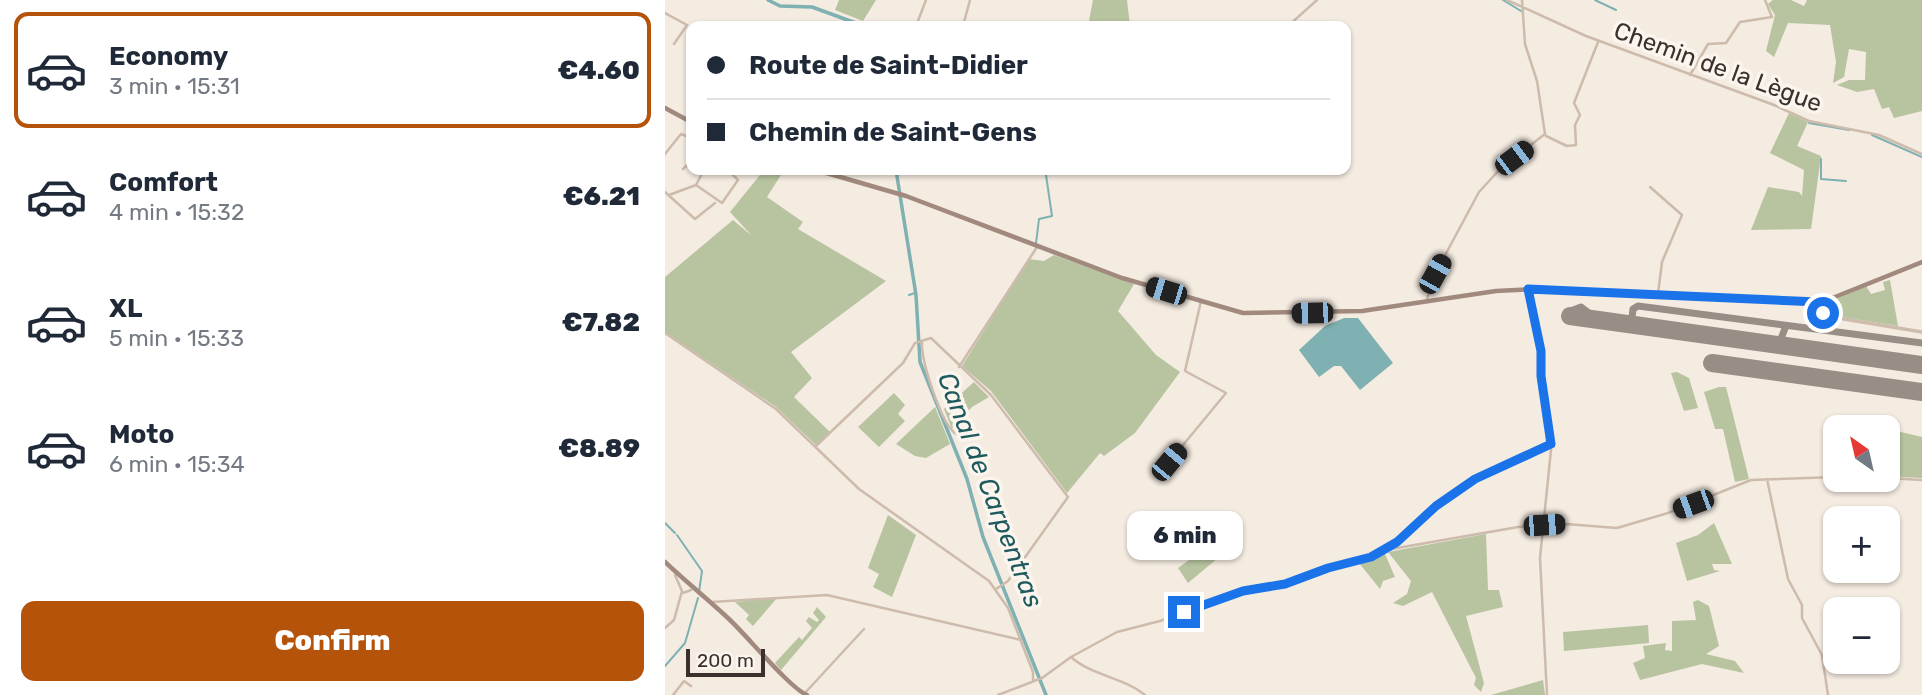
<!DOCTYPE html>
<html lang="en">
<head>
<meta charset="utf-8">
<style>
  :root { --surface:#fff; --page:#f2f2f3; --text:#1f2937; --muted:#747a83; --line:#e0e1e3; --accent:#b45309 }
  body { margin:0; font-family:Rubik,sans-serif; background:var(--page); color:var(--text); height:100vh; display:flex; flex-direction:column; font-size:26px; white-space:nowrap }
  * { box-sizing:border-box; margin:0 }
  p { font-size:23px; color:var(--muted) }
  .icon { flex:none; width:38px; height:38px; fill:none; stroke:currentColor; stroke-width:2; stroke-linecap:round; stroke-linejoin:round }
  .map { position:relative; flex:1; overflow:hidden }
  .drawer { display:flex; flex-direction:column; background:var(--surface); width:665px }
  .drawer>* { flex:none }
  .top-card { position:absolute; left:21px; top:21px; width:665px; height:154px; border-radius:14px; box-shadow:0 2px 5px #0004; display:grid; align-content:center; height:154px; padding:0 21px; background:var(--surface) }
  .needle { width:46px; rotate:326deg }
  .buttons { position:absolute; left:1158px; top:415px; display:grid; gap:14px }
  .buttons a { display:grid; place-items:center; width:77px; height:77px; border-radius:14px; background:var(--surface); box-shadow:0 2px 5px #0004; font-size:35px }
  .scale { position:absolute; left:21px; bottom:18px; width:79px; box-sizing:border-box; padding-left:7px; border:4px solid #3b302b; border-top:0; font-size:19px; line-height:24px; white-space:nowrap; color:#3b302b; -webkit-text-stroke:5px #fbf5ee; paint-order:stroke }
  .end { position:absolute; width:32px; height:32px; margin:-16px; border:9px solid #1a73e8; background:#fff; box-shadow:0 0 0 4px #fff }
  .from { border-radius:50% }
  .bubble { position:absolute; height:49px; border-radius:14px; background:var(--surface); box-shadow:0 2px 5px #0004; font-size:23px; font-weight:800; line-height:49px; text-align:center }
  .car { position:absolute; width:21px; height:42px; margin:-21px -10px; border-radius:9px; box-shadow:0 0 5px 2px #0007; background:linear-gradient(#222 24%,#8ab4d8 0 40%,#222 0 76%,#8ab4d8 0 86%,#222 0) }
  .top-card b { display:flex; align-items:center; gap:24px; height:66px; font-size:26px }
  .top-card b+b { border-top:2px solid var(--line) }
  .top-card i { width:18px; height:18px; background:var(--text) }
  ul { padding:12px 0 0; list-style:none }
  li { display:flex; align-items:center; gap:21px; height:116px; margin:0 14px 10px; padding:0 7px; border:4px solid transparent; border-radius:14px }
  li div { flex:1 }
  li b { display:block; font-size:26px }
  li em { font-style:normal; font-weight:800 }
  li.selected { border-color:var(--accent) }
  li>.icon { width:63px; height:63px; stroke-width:1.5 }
  .primary-button { display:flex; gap:14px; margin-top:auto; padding:14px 21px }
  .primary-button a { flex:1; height:80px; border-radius:14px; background:var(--accent); color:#fff; font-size:28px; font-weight:800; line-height:80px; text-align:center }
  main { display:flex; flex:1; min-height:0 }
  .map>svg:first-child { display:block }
  .green { fill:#b8c4a0 }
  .water { fill:#7fb0b2 }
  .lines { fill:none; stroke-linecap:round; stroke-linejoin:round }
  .stream { stroke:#7fb0b2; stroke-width:2 }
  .canal { stroke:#7fb0b2; stroke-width:3.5 }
  .taxiway { stroke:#988e86; stroke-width:7 }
  .runway { stroke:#988e86; stroke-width:18 }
  .minor { stroke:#cdbbac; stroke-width:2.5 }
  .tertiary { stroke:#cdbbac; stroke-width:3.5 }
  .secondary { stroke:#a18a7d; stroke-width:4.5 }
  .route { stroke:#1a73e8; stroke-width:9 }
  .labels { text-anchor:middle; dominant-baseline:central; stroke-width:7; stroke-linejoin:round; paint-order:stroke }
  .street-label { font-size:24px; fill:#3b302b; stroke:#fbf5ee }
  .water-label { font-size:26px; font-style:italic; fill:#1f5a5e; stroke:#fbf5ee }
</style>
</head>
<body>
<main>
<section class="drawer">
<ul>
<li class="selected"><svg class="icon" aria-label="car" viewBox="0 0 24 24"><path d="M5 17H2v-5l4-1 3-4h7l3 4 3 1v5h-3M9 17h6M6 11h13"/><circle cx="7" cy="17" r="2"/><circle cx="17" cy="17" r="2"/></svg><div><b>Economy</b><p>3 min · 15:31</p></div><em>€4.60</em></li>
<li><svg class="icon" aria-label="car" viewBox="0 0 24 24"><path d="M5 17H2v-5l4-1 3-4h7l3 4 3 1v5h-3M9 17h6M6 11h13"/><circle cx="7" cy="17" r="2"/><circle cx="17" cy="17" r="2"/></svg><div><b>Comfort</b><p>4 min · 15:32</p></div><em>€6.21</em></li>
<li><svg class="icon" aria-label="car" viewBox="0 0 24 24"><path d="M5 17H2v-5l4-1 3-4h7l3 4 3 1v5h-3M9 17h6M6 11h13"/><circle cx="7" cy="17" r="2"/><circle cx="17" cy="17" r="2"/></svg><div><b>XL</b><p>5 min · 15:33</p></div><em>€7.82</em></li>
<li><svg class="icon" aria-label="car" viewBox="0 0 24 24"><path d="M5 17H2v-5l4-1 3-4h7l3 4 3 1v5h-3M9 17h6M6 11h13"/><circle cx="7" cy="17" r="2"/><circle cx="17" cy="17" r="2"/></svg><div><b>Moto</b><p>6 min · 15:34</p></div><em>€8.89</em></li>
</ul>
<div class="primary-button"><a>Confirm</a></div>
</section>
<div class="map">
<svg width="1257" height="695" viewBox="0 0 1257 695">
  <rect width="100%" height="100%" fill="#f4ebe1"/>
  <path class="green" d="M174 0H211L198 21 170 10Z
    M428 0H462L465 26H423Z
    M1108 0H1126L1139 6 1142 0H1257V111L1229 118 1224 107 1217 109 1209 89 1192 92 1172 85 1184 80H1200L1201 52 1184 49 1179 77 1168 83 1171 62 1165 25 1123 23 1109 57 1101 51 1110 15 1103 4Z
    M1124 113 1143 122 1132 146 1156 156 1146 229 1086 230 1103 187 1134 192 1137 196 1139 170 1105 153Z
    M99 170H119L102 197 138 222 133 229 221 281 126 352 147 378 129 397 165 432 151 445 111 407 0 332V277L68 220 87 236 65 212Z
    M389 255 469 284 453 311 491 355 515 372 470 433 439 456 435 453 402 493 326 391 297 366 364 259 379 261Z
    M1225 280 1233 326 1170 316 1167 301 1201 286 1206 294 1220 290 1218 282Z
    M1012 372 1024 378 1033 408 1019 411 1006 373Z
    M309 382 324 397 307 407 287 429 279 409Z
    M1054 387H1061L1084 479 1070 482 1058 429H1050L1039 392Z
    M229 393 240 405 233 414 240 421 214 447 193 427Z
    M270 407 285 444 261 458 250 456 231 444Z
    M1223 429 1257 437V478L1236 477 1223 467Z
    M223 515 251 535 227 597 208 587 214 574 203 568Z
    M1049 523 1067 564H1047L1049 570 1055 571 1022 581 1011 543 1033 535Z
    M821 534 823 590H834L838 607 801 616 819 683 816 692 809 685 811 678 767 592 738 606 728 603 742 594 746 581 723 552Z
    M550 541 559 553 523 583 513 568Z
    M719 552 730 577 718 581 715 589 694 563Z
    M112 598 88 626 81 619 84 615 70 602Z
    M1033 600 1044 606 1054 646 1041 654 1070 661 1079 673 1037 664 975 680 968 663 980 658 978 646 1001 643 1000 650 1007 651V621L1031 620 1028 602Z
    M152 607 161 617 116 670 110 663 134 637 137 640 147 628 141 621 144 617 152 622 154 620 148 613Z
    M983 625 984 643 899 651 898 632Z
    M878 680 880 695H826Z"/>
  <path class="water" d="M679 318H693L728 363 695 390 676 366H669L654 377 634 350 660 326Z"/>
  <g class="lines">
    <path class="stream" d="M838 0 856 11
      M930 0 951 10
      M1144 123 1184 130
      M1207 135 1257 157
      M1156 159V179L1181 181
      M371 243 374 219 387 216 381 175
      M244 295 250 293
      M0 523 10 533
      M12 535 37 571 34 592
      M0 666 20 643 33 598"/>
    <path class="canal" d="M103 0 115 6 147 7 199 26
      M231 170 251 295 255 362 302 479 318 537 381 695"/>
    <path class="taxiway" d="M908 316V310L916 307 933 320
      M966 325 968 309 973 306 1257 343
      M1109 344 1115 341 1121 326"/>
    <path class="runway" d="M905 316 1257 365
      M1047 363 1257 392"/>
    <path class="minor" d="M842 0 921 36 1109 105 1144 121 1214 135 1257 154
      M0 13 22 25 9 44
      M251 26 261 0
      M298 26 305 0
      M623 26 652 0
      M1025 75 1043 44 1061 43 1075 22 1107 17 1100 0
      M881 136 902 146 911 145 910 125 915 115 909 103 933 42
      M0 154 16 134 26 138
      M18 169 26 161
      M31 185 57 203 73 180 67 174 47 170
      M985 187 1017 215 997 262 993 294
      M0 192 30 219 50 203
      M4 195 31 185 39 170
      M863 289 876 351V376L887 440 875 558 882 695
      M761 302 770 274 814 192 837 167 880 134 872 81 860 44 857 0
      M0 333 111 409 194 489 324 581 343 608 368 672V681
      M257 342C256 361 276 424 291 434
      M294 367 372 247
      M151 446 238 363 250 343 266 338 326 395 403 497 343 581 331 589
      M504 462 561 393 520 371 536 301
      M1223 478 1257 480
      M1102 479 1123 579 1137 605V618L1157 655 1163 695
      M724 548 771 506 810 479 884 444
      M18 593 26 590
      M47 602 162 595 356 640
      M0 628 9 620 17 591 10 575
      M406 657C427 676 458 677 480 695
      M139 694 199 629
      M8 695 19 681 26 686
      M333 695 377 678 406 657 452 632 495 621 578 591 608 587 663 568 694 562 721 550 853 527 901 524 952 528 1003 513 1086 480 1171 477"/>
    <path class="tertiary" d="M1153 302 1155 310 1161 315
      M1146 303 1155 315 1257 332"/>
    <path class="secondary" d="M0 108 26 122
      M151 170 241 196 457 278 578 313 697 311 831 291 873 289 1146 303 1165 299 1257 262
      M0 562C21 582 44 600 65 620 82 636 126 689 142 695"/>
  </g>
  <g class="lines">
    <path class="route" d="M519 612 578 591 620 584 663 568 706 557 732 542 771 506 810 479 886 444 876 376V351L863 289 1153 302 1158 313"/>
  </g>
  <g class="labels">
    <g class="street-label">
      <text transform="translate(1053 67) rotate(20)">Chemin de la Lègue</text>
    </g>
    <g class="water-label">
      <text transform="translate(325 490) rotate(69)">Canal de Carpentras</text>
    </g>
  </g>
</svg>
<div class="buttons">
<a><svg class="needle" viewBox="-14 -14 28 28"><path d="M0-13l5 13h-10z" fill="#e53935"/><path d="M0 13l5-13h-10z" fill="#747a83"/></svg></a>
<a>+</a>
<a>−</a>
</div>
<div class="scale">200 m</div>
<i class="end from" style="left:1158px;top:313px"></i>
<i class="end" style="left:519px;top:612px"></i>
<div class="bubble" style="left:462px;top:511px;width:116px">6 min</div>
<i class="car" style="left:849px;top:158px;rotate:53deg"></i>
<i class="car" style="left:770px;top:274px;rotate:29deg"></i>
<i class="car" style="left:501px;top:291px;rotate:287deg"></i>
<i class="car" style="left:647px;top:313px;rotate:269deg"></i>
<i class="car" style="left:504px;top:462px;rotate:40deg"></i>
<i class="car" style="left:1028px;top:504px;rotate:250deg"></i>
<i class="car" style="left:879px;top:525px;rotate:86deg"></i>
<div class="top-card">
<b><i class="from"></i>Route de Saint-Didier</b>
<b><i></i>Chemin de Saint-Gens</b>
</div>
</div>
</main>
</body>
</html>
